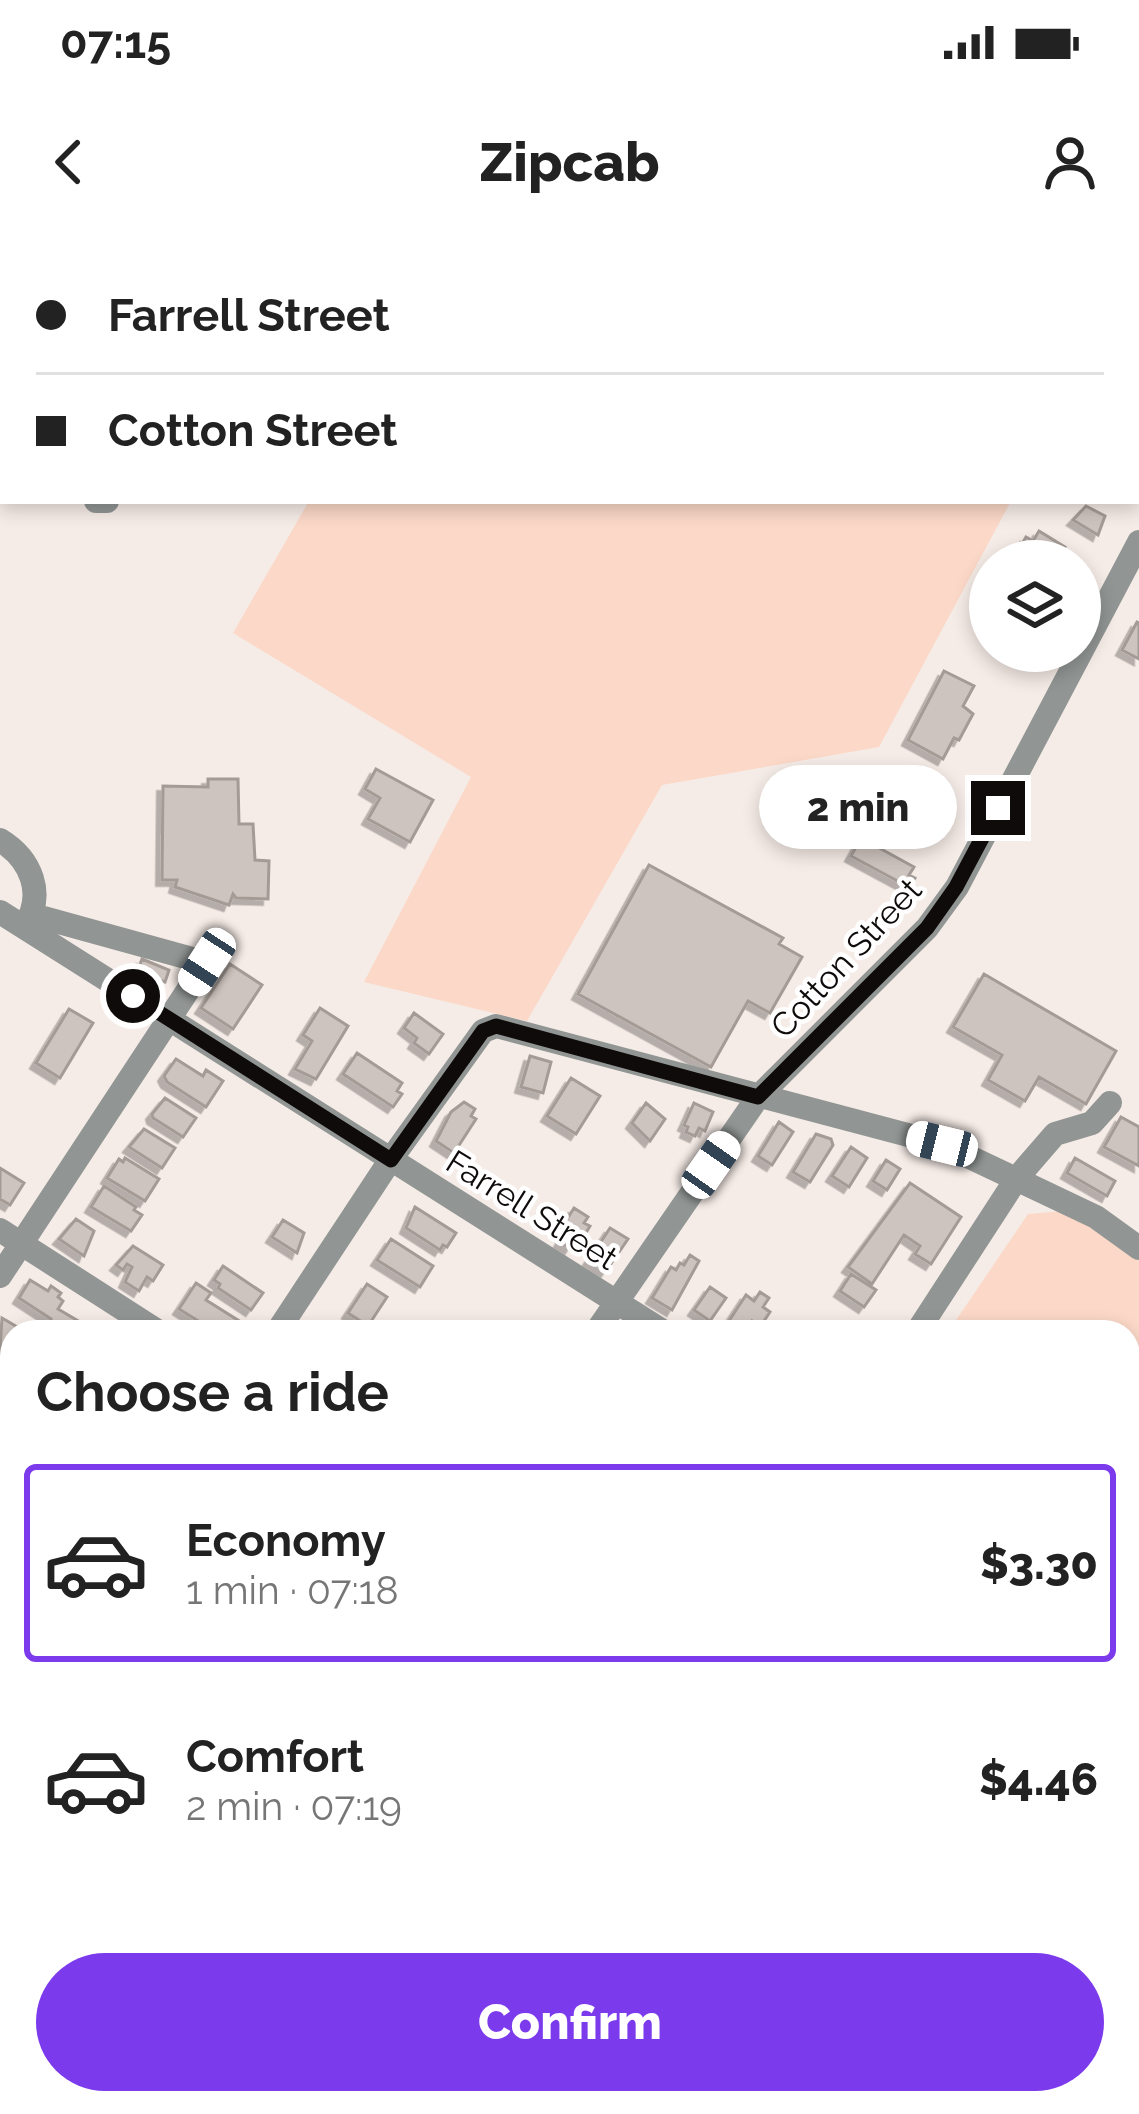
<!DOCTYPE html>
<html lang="en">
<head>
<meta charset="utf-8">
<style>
  :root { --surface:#fff; --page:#f6f6f6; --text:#222; --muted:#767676; --line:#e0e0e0; --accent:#7c3aed }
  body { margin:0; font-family:Raleway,sans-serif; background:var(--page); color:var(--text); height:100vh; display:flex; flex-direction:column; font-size:45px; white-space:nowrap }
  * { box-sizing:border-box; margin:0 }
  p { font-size:39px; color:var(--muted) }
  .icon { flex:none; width:66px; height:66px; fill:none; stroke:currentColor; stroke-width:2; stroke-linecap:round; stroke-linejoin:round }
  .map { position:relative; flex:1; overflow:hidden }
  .details { position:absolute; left:0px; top:1080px; width:1140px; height:795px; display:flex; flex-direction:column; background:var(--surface); border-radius:36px 36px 0 0; box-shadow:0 6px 18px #0003 }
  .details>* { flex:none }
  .banner { position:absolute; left:0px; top:0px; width:1140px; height:264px; box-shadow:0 6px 18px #0003; display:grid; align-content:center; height:264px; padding:0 36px; background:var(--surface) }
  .controls { position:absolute; left:969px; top:300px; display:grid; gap:24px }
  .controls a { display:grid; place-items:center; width:132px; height:132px; border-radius:50%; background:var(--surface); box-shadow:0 6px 18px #0003; font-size:60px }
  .end { position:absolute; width:54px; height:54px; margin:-27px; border:15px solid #0e0b0a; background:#fff; box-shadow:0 0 0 6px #fff }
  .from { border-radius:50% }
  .bubble { position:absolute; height:84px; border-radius:42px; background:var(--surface); box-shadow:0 6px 18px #0003; font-size:39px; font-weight:800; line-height:84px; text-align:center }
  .car { position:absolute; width:36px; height:72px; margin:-36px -18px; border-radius:15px; box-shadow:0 0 9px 3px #0007; background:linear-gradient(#fff 24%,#345 0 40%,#fff 0 76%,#345 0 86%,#fff 0) }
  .banner b { display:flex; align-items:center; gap:42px; height:114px; font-size:45px }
  .banner b+b { border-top:3px solid var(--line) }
  .banner i { width:30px; height:30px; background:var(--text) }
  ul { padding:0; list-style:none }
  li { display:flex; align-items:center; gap:36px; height:198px; margin:0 24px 18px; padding:0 12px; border:6px solid transparent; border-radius:12px }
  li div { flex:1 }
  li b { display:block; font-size:45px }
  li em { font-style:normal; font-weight:800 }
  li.active { border-color:var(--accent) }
  li>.icon { width:108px; height:108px; stroke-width:1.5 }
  h2 { padding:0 36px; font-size:54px; line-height:144px }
  .button { display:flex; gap:24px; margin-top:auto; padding:24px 36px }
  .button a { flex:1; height:138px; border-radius:72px; background:var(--accent); color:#fff; font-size:48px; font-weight:800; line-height:138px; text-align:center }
  .status { display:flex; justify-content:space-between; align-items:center; height:84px; padding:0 60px; background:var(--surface); direction:ltr }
  .status svg { height:33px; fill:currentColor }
  header { display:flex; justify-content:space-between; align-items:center; height:156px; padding:0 36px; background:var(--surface); font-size:54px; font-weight:800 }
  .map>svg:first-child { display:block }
  .green { fill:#fbd8c7 }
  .water { fill:#8bbdae }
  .building { fill:#cec4bf; stroke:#a49b96; stroke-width:3; filter:url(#shadow) }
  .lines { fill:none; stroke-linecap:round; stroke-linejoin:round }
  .minor { stroke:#919694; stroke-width:24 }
  .route { stroke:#0e0b0a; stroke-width:15 }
  .labels { text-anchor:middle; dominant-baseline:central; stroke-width:9; stroke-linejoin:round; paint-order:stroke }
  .street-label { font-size:33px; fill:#0e0b0a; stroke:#fff }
</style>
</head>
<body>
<div class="status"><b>07:15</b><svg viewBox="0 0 49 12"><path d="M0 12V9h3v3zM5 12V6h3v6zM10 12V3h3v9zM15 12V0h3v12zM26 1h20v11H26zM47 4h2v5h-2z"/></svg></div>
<header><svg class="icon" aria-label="back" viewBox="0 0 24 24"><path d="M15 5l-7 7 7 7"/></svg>Zipcab<svg class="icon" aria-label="person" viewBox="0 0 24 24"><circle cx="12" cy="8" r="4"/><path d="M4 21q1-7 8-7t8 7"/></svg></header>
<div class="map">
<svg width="1139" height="1874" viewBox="0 0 1139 1874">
  <defs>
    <filter id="shadow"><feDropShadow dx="-5.5" dy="5.5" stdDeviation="0" flood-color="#0004"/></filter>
  </defs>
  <rect width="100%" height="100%" fill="#f6ece7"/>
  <path class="green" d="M458 0H1139L1137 25V3H456Z
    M309 261H1011L879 507 662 545 527 781 364 742 471 537 233 393Z
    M1064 971 1139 1017V1453L1128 1461V1092H948L1028 974Z"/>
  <path class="water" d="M1139 1490V1548L1128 1556V1498Z
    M330 1863H485L454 1874H301Z"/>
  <path class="building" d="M381 0H457L456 3Z
    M0 94 3 95 0 150Z
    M1086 266 1105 276 1098 295 1073 280Z
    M1039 291 1065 307 1058 319 1039 321 1019 309 1026 297 1033 301Z
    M1137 382 1139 383V419L1122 410Z
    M944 431 974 446 963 466 973 474 959 500 954 498 943 519 908 500Z
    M376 529 433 560 410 602 368 579 380 558 365 549Z
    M208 539H238L239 584H253L255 620 269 621 268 659 236 658 233 654 229 665 175 647 177 640H162L163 546 208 547Z
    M861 598 914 627 909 635 915 638 912 643 907 641 905 645 851 616Z
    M649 625 783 698 779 704 802 717 770 773 748 761 711 827 578 754Z
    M142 719 169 730 165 742 137 732Z
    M230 724 262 745 233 789 201 768Z
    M984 734 1116 811 1086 864 1039 837 1025 861 988 840 1002 815 953 787Z
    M320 768 348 786 316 839 295 829 312 801 303 795Z
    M69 769 93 783 60 838 36 823Z
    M414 773 443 794 429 814 414 803 417 798 404 788Z
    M357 813 402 843 397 851 402 854 393 867 343 834Z
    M530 816 551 822 543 853 521 847Z
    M176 819 203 836 206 830 223 841 206 867 167 842 164 836Z
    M571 838 600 856 576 894 547 876Z
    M165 858 196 878 183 897 153 878 152 874Z
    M464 862 475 869 471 876 476 879 454 913 436 901 451 872Z
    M646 863 665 879 650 901 632 883Z
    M694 863 713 872 705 891 699 888 695 896 686 892 688 887 684 885Z
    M1121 877 1139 887V926L1104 907Z
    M779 882 793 892 772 925 758 916Z
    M144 889 175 908 162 928 129 907Z
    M816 894 831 899 833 905 810 942 793 932Z
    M851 907 867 918 849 947 832 936Z
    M125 918 159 939 145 961 107 938 119 919 123 922Z
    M1075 918 1115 941 1107 956 1067 933Z
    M886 920 900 929 887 950 873 941Z
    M0 928 24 943 10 965 0 959Z
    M910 943 961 977 931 1024 915 1014 920 1006 904 995 872 1044 848 1027Z
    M104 946 136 967 134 970 142 975 131 991 91 967Z
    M415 967 456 993 447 1007 443 1005 440 1010 406 988Z
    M574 968 588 977 584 983 590 986 578 1006 573 1003 570 1008 560 1002 563 996 558 993Z
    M76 979 94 991 84 1016 59 999Z
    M283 980 304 993 297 1013 272 997Z
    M610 988 628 999 606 1031 589 1020Z
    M391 999 433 1026 420 1047 377 1020Z
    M133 1006 163 1025 153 1041 147 1037 139 1051 125 1042 132 1027 127 1024 123 1030 116 1025Z
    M690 1015 699 1021 672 1070 652 1058 671 1027 676 1030 680 1023 684 1025Z
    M223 1026 263 1053 251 1070 218 1048 220 1044 214 1040Z
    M851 1034 876 1050 864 1067 840 1051Z
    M30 1040 48 1051 51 1046 61 1053 58 1057 63 1061 58 1069 80 1082 73 1092H63L48 1083 51 1079 19 1058Z
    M196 1043 211 1053 206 1060 252 1089 250 1092H216L179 1069Z
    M367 1044 387 1057 368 1086 348 1073Z
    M710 1047 726 1058 710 1081 694 1070Z
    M760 1052 769 1058 763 1067 770 1072 760 1087 752 1081 745 1092 723 1090 746 1055 754 1061Z
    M2 1078 26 1092H12V1116L0 1110Z
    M6 1384 12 1388V1408L0 1401V1385Z
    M0 1415 10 1425 3 1443 0 1441Z
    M0 1624 12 1632V1649L1 1667Z
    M1086 1863H1127L1128 1874H1092Z"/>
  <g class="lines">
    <path class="minor" d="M278 3 280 0
      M0 214 3 216
      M96 261H107
      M0 600C31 619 46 654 24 687
      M0 672 664 1092
      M30 679 44 678 207 723
      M0 990 159 1092
      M0 1036 219 703
      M277 1092 391 919 483 791 496 786 942 904 1096 977 1139 1008
      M596 1092 758 857 927 688 957 647 1139 302
      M917 1092 1017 938 1055 894 1092 883 1110 863
      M0 1300 12 1308
      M0 1514 12 1496
      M0 1703 12 1710
      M295 1863 319 1874
      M1072 1863 1074 1874
      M837 1874 857 1863"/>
  </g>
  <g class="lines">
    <path class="route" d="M133 756 391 920 483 791 496 786 758 857 927 688 956 647 998 568"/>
  </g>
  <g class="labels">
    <g class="street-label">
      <text transform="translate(846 718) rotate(-47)">Cotton Street</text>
      <text transform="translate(532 970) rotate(32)">Farrell Street</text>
    </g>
  </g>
</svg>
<div class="controls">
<a><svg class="icon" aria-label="layers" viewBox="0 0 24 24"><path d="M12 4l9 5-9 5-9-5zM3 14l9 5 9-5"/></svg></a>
</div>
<i class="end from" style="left:133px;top:756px"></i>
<i class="end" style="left:998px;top:568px"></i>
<div class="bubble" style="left:759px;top:525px;width:198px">2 min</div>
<i class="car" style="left:207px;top:722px;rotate:213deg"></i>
<i class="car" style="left:942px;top:904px;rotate:284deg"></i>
<i class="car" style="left:711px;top:925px;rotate:35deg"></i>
<div class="banner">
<b><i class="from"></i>Farrell Street</b>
<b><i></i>Cotton Street</b>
</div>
<section class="details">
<h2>Choose a ride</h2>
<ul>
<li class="active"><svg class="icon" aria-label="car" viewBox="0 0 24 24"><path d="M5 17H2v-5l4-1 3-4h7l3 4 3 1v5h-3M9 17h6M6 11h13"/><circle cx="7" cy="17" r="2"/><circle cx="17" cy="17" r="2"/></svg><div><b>Economy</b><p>1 min · 07:18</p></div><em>$3.30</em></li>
<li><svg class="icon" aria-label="car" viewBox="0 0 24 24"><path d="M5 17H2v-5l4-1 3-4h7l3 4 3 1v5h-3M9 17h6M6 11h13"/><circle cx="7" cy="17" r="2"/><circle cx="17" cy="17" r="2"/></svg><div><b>Comfort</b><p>2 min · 07:19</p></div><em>$4.46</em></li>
</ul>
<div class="button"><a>Confirm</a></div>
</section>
</div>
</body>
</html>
